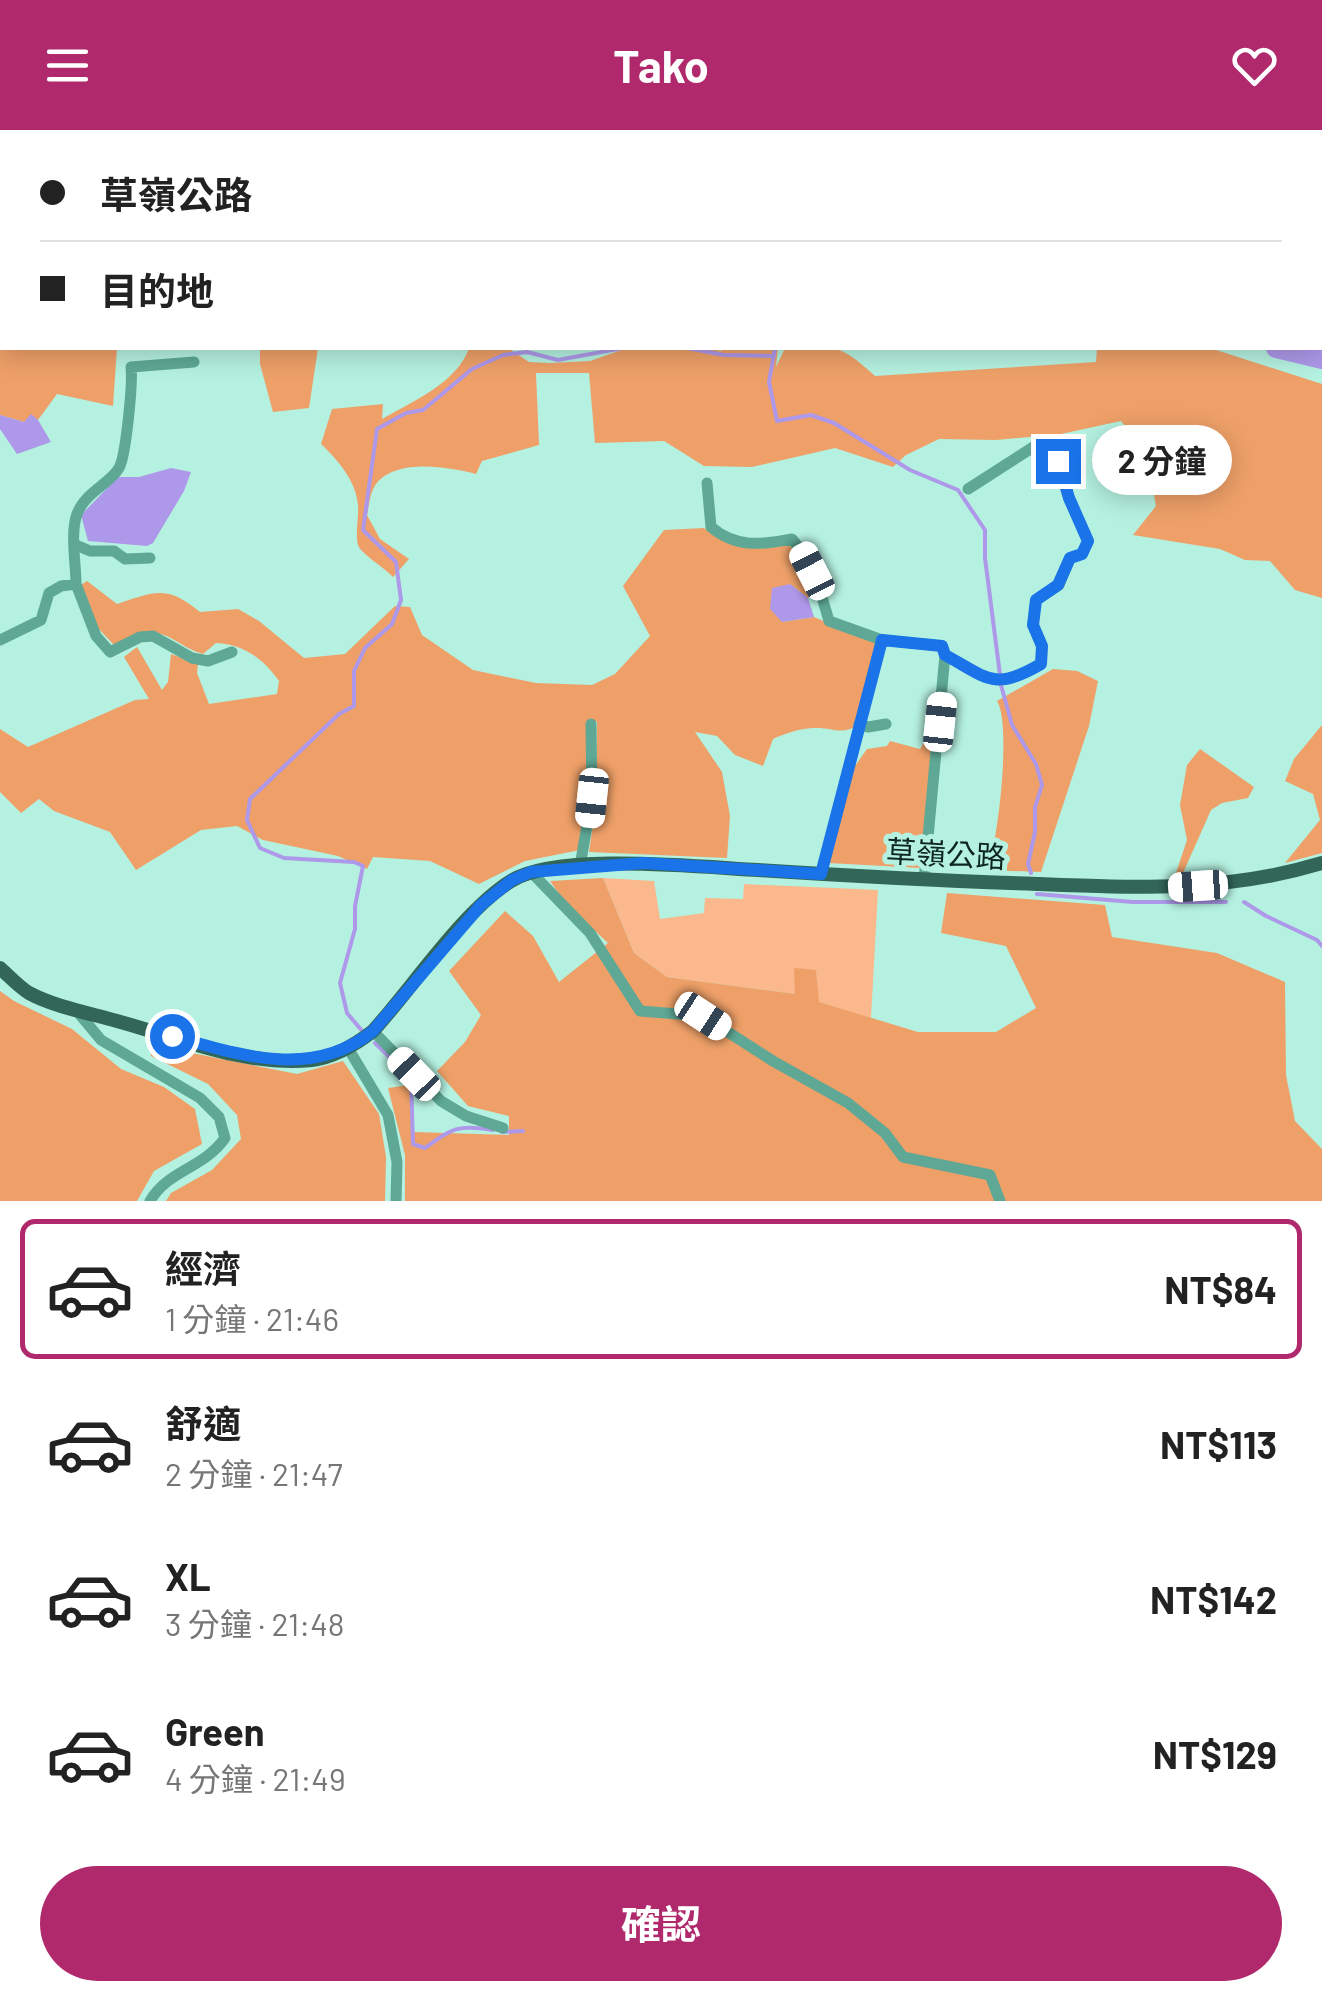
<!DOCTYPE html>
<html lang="zh-TW">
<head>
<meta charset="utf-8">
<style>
  :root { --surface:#fff; --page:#f2f2f2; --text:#222; --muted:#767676; --line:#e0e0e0; --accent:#b0296c }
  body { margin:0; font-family:Barlow,"Noto Sans TC",sans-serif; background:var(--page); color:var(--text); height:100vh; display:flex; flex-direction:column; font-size:38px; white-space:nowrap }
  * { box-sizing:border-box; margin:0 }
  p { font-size:32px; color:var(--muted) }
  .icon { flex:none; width:55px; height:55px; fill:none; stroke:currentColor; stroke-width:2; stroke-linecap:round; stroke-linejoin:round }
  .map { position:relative; height:1071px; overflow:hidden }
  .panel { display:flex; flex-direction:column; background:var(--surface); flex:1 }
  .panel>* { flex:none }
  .top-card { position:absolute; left:0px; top:0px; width:1322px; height:220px; box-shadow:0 5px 25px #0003; display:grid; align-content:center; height:220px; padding:0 40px; background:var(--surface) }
  .end { position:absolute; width:45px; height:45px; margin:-22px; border:12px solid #1a73e8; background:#fff; box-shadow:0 0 0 5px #fff }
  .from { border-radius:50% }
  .bubble { position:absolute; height:70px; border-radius:35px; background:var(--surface); box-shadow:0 5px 25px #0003; font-size:32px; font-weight:700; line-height:70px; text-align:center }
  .car { position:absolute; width:30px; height:60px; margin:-30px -15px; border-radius:12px; box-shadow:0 0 8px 2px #0007; background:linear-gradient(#fff 24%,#345 0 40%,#fff 0 76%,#345 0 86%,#fff 0) }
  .top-card b { display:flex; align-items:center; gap:35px; height:95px; font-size:38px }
  .top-card b+b { border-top:2px solid var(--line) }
  .top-card i { width:25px; height:25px; background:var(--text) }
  ul { padding:18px 0 0; list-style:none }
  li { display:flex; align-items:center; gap:30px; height:140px; margin:0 20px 15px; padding:0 20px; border:5px solid transparent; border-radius:15px }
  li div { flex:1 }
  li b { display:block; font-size:38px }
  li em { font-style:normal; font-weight:700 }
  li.selected { border-color:var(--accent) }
  li>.icon { width:90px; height:90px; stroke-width:1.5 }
  .action { display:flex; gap:20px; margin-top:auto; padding:20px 40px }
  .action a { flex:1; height:115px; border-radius:60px; background:var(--accent); color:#fff; font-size:40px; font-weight:700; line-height:115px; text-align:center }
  header { display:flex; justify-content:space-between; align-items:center; height:130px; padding:0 40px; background:var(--accent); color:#fff; font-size:45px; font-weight:700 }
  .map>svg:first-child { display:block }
  .green { fill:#fab88c }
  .forest { fill:#eea068 }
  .water { fill:#ad98e9 }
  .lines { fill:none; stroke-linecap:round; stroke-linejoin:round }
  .stream { stroke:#ad98e9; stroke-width:4 }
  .river { stroke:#ad98e9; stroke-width:20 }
  .minor { stroke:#5ea895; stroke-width:11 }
  .major { stroke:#326659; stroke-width:14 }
  .route { stroke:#1a73e8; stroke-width:12 }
  .labels { text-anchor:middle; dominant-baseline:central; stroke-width:10; stroke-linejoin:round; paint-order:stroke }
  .street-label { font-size:30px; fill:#0e2620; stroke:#b5f1e0 }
</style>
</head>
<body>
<header><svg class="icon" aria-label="menu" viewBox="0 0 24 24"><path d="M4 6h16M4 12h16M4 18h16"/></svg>Tako<svg class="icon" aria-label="heart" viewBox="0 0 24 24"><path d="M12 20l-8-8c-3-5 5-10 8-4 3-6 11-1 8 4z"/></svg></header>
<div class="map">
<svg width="1322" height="1071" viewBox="0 0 1322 1071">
  <rect width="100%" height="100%" fill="#b5f1e0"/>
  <path class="green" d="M603 748 654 751 660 789 704 783 705 768 743 769 744 754 878 760 871 888 818 872 816 841 795 864 667 847 634 823Z"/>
  <path class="forest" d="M0 0 254 2H2V218H117L113 276 57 264 38 290 31 285 24 292 0 285Z
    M260 218H318L309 278 273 282 260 234Z
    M469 218H508L529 232 550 233 590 231 627 218H706L721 221 722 218H778L776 237 785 218C834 217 837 211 875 246L1096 232 1097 218H1210L1322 254V468L1295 460 1270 431 1245 430 1220 419 1133 405 1156 376 1146 322 1121 291 1061 304 996 310 939 309 906 325 893 337 835 318 752 337 704 336 664 311 595 313 589 243H536L539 315 482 331 476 344C448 337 397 328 376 354 370 362 369 376 367 385L380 409 409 429 393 447C385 438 360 423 358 415 355 403 359 387 358 375 356 351 338 330 321 314L332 279 383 274 382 289C412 272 458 252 469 218Z
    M704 398C731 418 755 423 788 414L799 425 816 463 808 468 790 454 782 492 814 487 879 514 860 595C838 606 835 597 813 598 798 599 786 603 773 609L763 636 735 625 717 606 695 602 722 642 730 686 727 728 589 722 597 667V592L591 589 587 598 586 686 580 720 525 731 479 754 430 731 373 727 367 739 338 726 263 710 237 696 201 700 136 740 110 702 54 681 39 669 21 683 0 662V599L28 617 135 570 149 569 124 527 137 517 162 560 168 552 171 524 198 534 197 543 209 574 277 564 279 551C264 529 243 514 216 513L203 524C186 520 172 505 156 503 143 502 126 511 114 515L98 498 81 455 87 451 117 474C156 461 167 455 200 482L238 479 259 491 304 528 345 524 395 476 410 477 422 505 473 540 536 553 592 555 615 544 650 506 623 456 664 400Z
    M1053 539 1077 541 1098 551 1089 596 1041 742 931 738 932 728 990 729C999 702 1011 593 997 571Z
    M1322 595V723L1285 733 1320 690 1313 664 1285 651 1294 629Z
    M933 599 921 738 828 733 850 643 867 619 887 616 890 611 920 619Z
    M1200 619 1254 657 1248 668 1222 673 1211 680 1183 743H1176L1187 710 1180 675 1187 635Z
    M603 748 634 823 667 847 795 864 794 838 816 840 819 872 918 902H996L1036 878 1006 816 941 803 947 763 1105 775 1112 807 1217 823 1285 852 1286 945 1295 991 1322 1019V1071H405V1025L388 958 409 955 414 1002 509 1005V986L468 976 437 941 465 912 481 885 449 841 505 781 533 806 559 852 608 813 567 775 550 751Z
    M0 861 14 871 72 899 121 939 164 957 195 979 202 1014 154 1041 137 1071H0Z
    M151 915 297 944 343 931 379 984 386 1027 385 1071H166L171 1063 212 1040 241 1009 237 985 208 954 151 926Z"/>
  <path class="water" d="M31 284 38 290 51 312 17 324 0 299V285L24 292Z
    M171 338 191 342 184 361 153 413 147 416 88 411 81 385 118 347H139Z
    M790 454 808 468 814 487 782 492 770 479 772 458Z"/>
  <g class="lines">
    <path class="stream" d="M776 2 778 0
      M687 218 724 225 774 226
      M775 218 769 252 777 291 811 285 834 293 910 340 958 360 985 400V428L1000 545
      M1001 555 1012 595 1036 634 1042 655 1035 677V702L1028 734 1031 743
      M1037 764 1133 772H1226
      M1244 772 1266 786 1317 810 1322 816
      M363 902 347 883 340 853 355 799V776L363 736 354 732 284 728 260 718 247 690 250 669 339 584 354 576V541L365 518 392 494 401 470 396 432 363 400 377 299 406 283 423 280 472 239 503 225 527 222 558 230 623 218
      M375 913 411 948 413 1014 425 1018C453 998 458 994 493 1000
      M502 1002 523 1001"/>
    <path class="river" d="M992 0 995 2
      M1276 218 1322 229"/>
    <path class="minor" d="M638 0 641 2
      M929 0 932 2
      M1048 0 1050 2
      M707 353 711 397C736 418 761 415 792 409 812 431 821 463 829 491L882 510 942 516 945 525
      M76 415 90 421H114L125 429 150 428
      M76 454 96 506 110 522 140 507 153 506 192 528 208 531 232 522
      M0 510 41 490 49 463 61 456 76 454C76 434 70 403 77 384 86 361 110 354 119 338 126 326 133 252 131 237L194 232
      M859 594 868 597 886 594
      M580 736 592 667 591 594
      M531 742 590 803 640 881 703 886 773 931 848 973 885 1003 903 1027 990 1045 1000 1071
      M821 744 882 510
      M924 750 945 525C988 548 993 562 1041 534L1042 516 1033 495 1036 470 1059 455 1070 428 1082 424 1088 411 1069 368 1059 331 1038 314 968 359
      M76 880 101 910 200 968 219 987 225 1008C203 1039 168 1040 150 1071
      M373 901 441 971 466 986 503 998
      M348 918 388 985 397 1032 396 1071"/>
    <path class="major" d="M0 838C9 846 19 857 29 863 55 877 89 883 117 891 179 908 247 937 312 930 335 927 355 915 373 901 413 857 463 781 511 751 557 722 701 737 758 740 851 746 944 751 1037 754 1135 758 1227 762 1322 733"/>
  </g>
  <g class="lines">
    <path class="route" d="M172 906C240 925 312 950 373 901L481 775 512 750 531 742 643 733 821 744 882 510 942 516 945 525C988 548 993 562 1041 534L1042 516 1033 495 1036 470 1058 455 1070 428 1082 424 1088 411 1069 368 1058 331"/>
  </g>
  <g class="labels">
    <g class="street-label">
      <text transform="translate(946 723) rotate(3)">草嶺公路</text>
    </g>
  </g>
</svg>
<i class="end from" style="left:172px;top:906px"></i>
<i class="end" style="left:1058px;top:331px"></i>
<div class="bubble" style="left:1092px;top:295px;width:140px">2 分鐘</div>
<i class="car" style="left:812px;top:441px;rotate:333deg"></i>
<i class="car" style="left:940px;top:592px;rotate:6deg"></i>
<i class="car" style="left:592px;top:668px;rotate:186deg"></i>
<i class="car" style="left:1198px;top:756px;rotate:266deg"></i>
<i class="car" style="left:703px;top:886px;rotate:123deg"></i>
<i class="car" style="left:414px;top:944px;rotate:316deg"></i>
<div class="top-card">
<b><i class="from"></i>草嶺公路</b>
<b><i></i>目的地</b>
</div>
</div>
<section class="panel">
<ul>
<li class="selected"><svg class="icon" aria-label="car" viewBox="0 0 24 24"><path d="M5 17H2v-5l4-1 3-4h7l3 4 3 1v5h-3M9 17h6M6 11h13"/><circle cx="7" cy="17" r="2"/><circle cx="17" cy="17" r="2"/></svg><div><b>經濟</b><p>1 分鐘 · 21:46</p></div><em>NT$84</em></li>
<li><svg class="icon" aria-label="car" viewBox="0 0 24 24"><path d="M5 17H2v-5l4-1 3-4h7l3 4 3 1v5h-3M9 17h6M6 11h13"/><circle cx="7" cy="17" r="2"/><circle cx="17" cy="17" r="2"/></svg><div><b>舒適</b><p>2 分鐘 · 21:47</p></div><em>NT$113</em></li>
<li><svg class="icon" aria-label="car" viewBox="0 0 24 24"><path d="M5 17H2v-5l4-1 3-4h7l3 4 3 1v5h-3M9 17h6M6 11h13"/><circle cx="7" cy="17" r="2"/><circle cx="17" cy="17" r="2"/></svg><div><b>XL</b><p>3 分鐘 · 21:48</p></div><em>NT$142</em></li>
<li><svg class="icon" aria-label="car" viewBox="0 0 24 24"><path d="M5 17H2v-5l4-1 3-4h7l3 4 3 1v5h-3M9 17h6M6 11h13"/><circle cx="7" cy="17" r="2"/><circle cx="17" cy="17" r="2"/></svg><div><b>Green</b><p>4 分鐘 · 21:49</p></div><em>NT$129</em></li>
</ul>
<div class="action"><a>確認</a></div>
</section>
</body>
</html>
